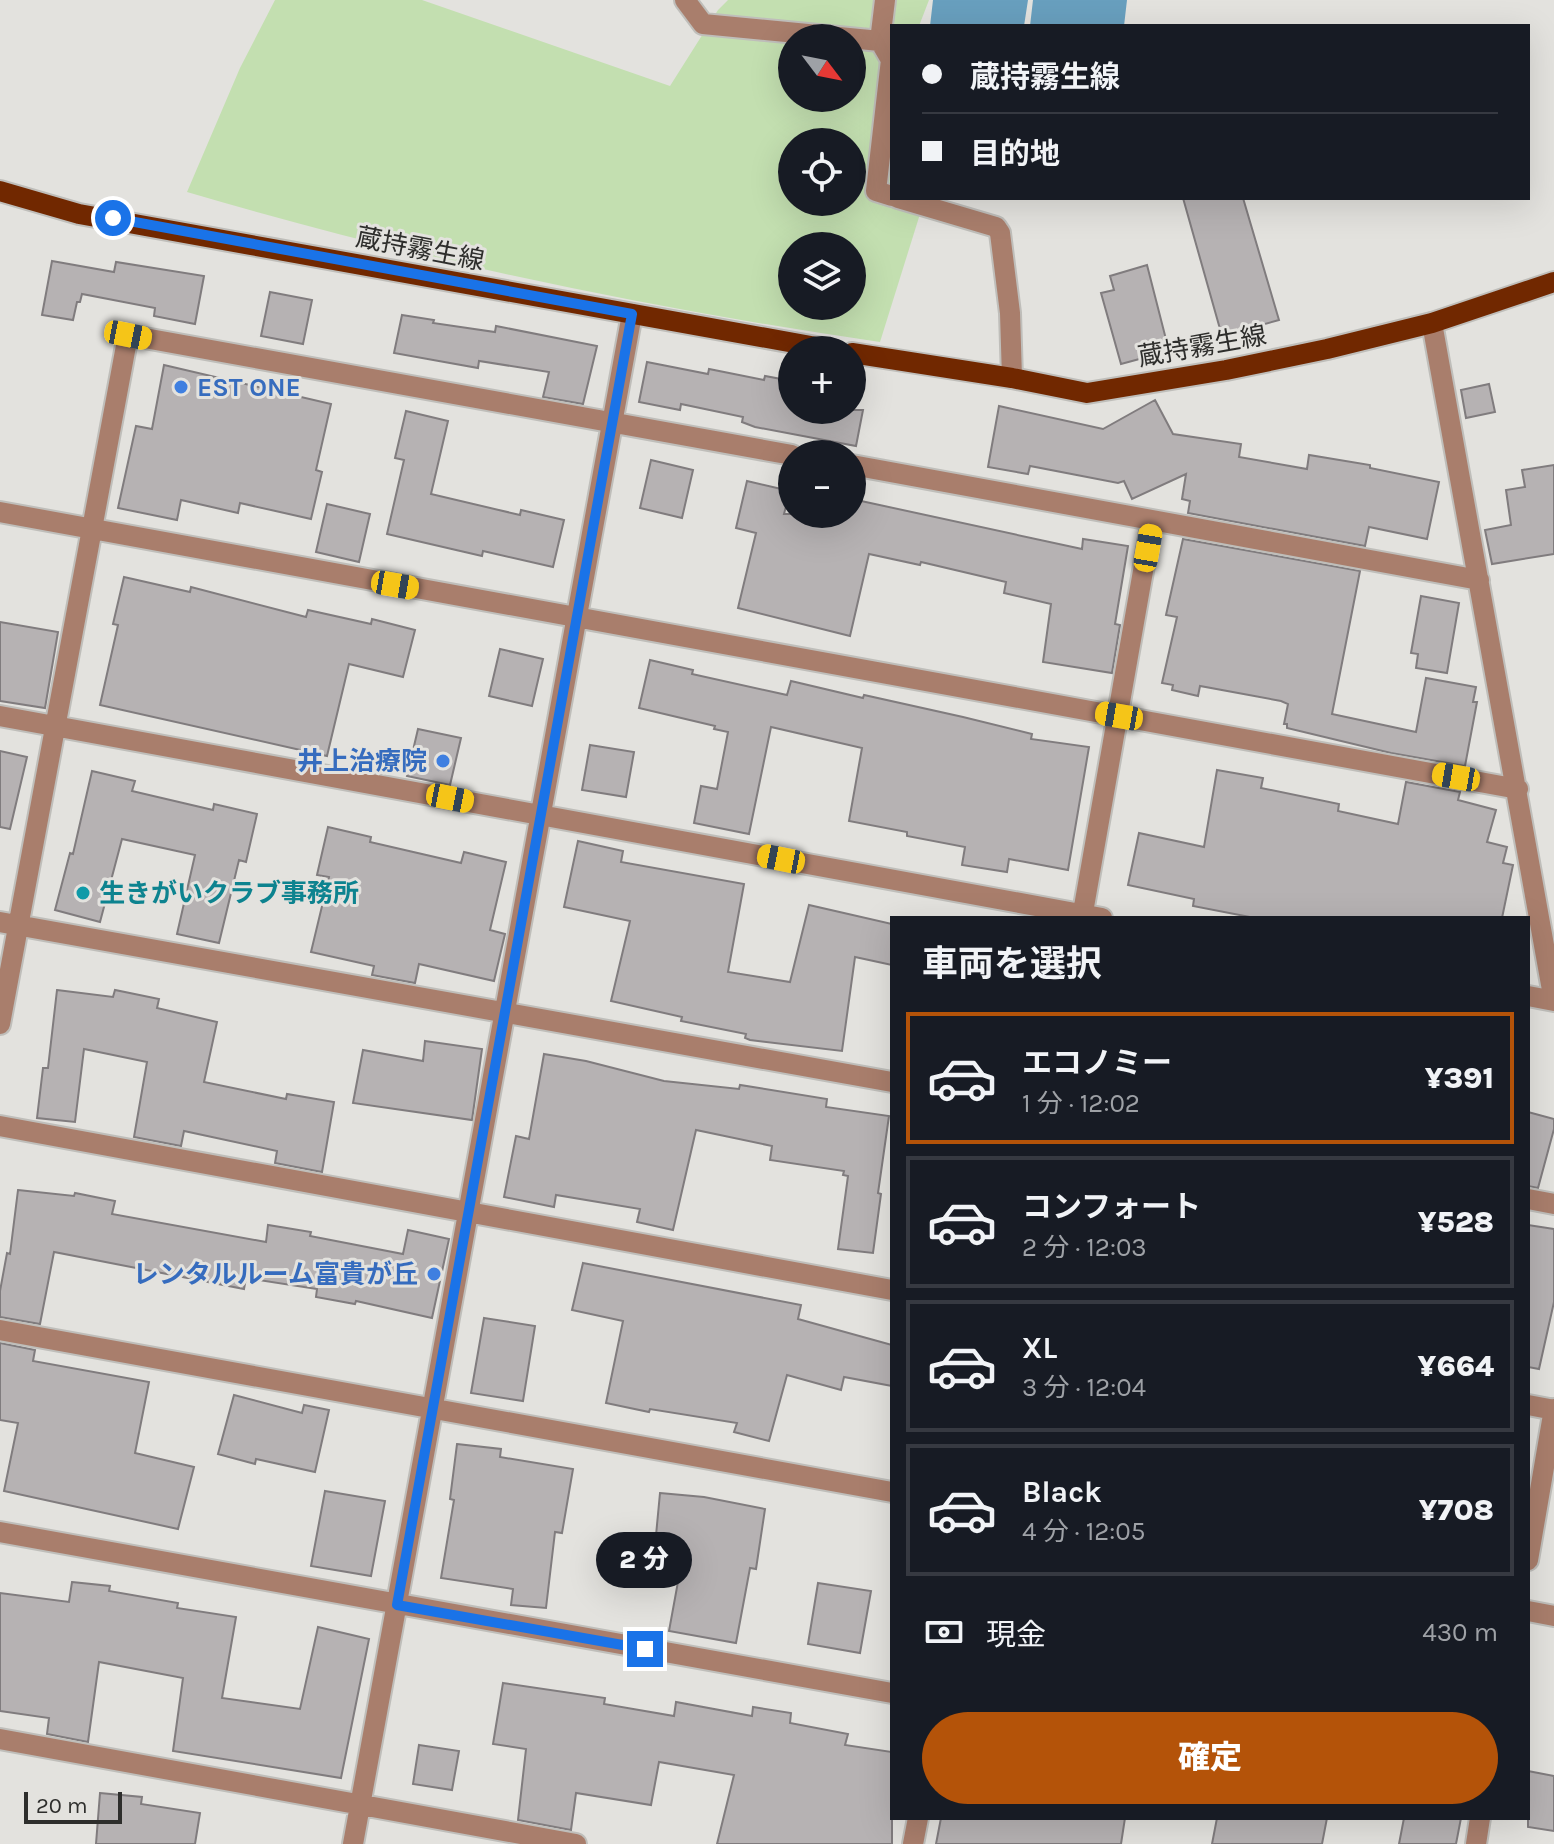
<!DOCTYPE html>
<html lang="ja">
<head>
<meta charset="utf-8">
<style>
  :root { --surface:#171b24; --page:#242831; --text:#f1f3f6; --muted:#9ea1a6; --line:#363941; --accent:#b45309 }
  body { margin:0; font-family:Karla,"Noto Sans JP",sans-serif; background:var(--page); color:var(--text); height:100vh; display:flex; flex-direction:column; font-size:30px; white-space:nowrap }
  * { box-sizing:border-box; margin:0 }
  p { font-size:26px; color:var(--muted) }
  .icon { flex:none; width:44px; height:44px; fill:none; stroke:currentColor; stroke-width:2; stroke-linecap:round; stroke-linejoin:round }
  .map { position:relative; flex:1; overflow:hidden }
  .drawer { position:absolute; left:890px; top:916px; width:640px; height:904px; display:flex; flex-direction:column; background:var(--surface); border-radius:0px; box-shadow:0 8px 32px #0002 }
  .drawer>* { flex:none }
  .banner { position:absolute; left:890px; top:24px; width:640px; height:176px; border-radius:0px; box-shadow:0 8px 32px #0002; display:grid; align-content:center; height:176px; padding:0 32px; background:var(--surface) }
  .needle { width:52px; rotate:122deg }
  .tools { position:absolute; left:778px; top:24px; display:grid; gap:16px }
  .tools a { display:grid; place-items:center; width:88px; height:88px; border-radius:50%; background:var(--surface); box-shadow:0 8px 32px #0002; font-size:40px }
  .scale { position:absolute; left:24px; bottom:20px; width:98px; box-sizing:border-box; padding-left:8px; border:4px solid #2e2e2c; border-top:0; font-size:22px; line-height:28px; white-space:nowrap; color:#2e2e2c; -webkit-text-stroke:6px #e3e2de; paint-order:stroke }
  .end { position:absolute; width:36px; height:36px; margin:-18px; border:10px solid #1a73e8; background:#fff; box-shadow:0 0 0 4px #fff }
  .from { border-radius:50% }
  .bubble { position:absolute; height:56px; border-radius:28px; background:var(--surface); box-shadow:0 8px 32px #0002; font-size:26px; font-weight:800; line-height:56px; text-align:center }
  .car { position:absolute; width:24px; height:48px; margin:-24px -12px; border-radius:10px; box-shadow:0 0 6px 2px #0007; background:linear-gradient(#f5c518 24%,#345 0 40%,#f5c518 0 76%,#345 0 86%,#f5c518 0) }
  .banner b { display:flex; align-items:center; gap:28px; height:76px; font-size:30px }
  .banner b+b { border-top:2px solid var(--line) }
  .banner i { width:20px; height:20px; background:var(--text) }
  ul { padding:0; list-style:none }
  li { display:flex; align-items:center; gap:24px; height:132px; margin:0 16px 12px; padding:0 16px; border:4px solid var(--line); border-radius:0px }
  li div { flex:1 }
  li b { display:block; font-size:30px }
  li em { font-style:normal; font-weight:800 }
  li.current { border-color:var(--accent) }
  li>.icon { width:72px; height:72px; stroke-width:1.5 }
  h2 { padding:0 32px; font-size:36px; line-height:96px }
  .pay { display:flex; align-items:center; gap:20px; height:88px; padding:0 32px; font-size:30px }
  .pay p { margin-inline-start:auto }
  .cta { display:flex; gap:16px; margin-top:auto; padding:16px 32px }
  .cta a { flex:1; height:92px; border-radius:48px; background:var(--accent); color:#fff; font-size:32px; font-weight:800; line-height:92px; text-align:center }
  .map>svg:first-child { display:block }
  .green { fill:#c3dfb0; fill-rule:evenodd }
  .water { fill:#689fbe }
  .building { fill:#b6b2b3; stroke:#807c7e; stroke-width:2 }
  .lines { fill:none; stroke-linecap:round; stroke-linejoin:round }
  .minor-casing { stroke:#bfbeba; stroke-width:24 }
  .major-casing { stroke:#bfbeba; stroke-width:24 }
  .minor { stroke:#a97e6c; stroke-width:20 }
  .major { stroke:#712800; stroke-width:20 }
  .route { stroke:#1a73e8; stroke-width:10 }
  .shop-dot { fill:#3f7fe0; stroke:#e3e2de; stroke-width:3 }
  .culture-dot { fill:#0f9aa8; stroke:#e3e2de; stroke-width:3 }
  .labels { text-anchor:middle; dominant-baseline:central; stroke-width:6; stroke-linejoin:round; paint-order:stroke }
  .street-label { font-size:26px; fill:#2e2e2c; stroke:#e3e2de }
  .shop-label { font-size:26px; font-weight:bold; fill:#366cbe; stroke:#e3e2de; text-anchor:end }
  .culture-label { font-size:26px; font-weight:bold; fill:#0d838f; stroke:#e3e2de; text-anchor:start }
</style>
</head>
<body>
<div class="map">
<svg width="1554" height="1844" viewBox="0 0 1554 1844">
  <rect width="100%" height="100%" fill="#e3e2de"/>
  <path class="green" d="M275 0H422L670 86 718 10 728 0H929L919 26H892V198H925L880 342C646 308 413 259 187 192L240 68ZM792 38H852V98H792ZM792 142H852V202H792ZM792 246H852V306H792Z"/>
  <path class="water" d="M933 0H1028L1024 26H930Z
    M1033 0H1127L1124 26H1030Z"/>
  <path class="building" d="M1183 198H1243L1279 320 1222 336Z
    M52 261 114 272 116 262 204 276 195 324 154 316 155 308 82 294 80 302H77L73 320 42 315Z
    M1147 265 1169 351 1121 364 1101 293 1114 290 1110 276Z
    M270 292 312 300 303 344 261 336Z
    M402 315 434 320 433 323 495 332 496 326 597 346 583 404 543 397 549 372 479 361 478 368 394 353Z
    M647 362 708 374 709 369 764 380 765 376 792 381V410H863L856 446 755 427 742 422 743 417 681 404 680 410 639 402Z
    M164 365 331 404 316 470 322 472 311 519 240 503 238 513 181 500 177 520 118 508 136 426 152 429Z
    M1489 384 1495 412 1466 418 1461 390Z
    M1155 400 1173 434 1241 444 1239 457 1307 469 1309 455 1370 465V468L1439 482 1427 539 1369 527 1365 546 1188 513 1190 501 1182 499 1186 474 1132 499 1124 481 1118 483 1030 466 1028 474 988 467 999 406 1103 429Z
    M406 411 448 421 431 494 520 515 521 510 564 520 553 567 483 551 482 556 387 534 404 460 395 458Z
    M651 460 693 470 682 518 640 508Z
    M1554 465V554L1492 564 1485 530 1511 525 1506 490 1525 487 1522 470Z
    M747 481 790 491 784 514H852V499L1082 549 1083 539 1128 546 1115 624 1120 625 1112 673 1043 662 1051 604 1004 593 1006 582 921 562 920 565 869 554 850 636 738 608 756 533 736 528Z
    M327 504 370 514 359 562 316 552Z
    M1183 539 1360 571 1332 714 1416 732 1426 678 1476 687 1473 702H1477L1465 766 1391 753 1287 728V724H1284L1288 704 1281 701 1200 686 1198 696 1172 690 1173 685 1162 683 1177 617 1166 615Z
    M124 577 190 592 191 587 306 617 308 610 371 624 372 619 415 630 403 677 349 664 327 756 100 705 118 625 113 624Z
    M1421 596 1459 603 1447 673 1416 668 1418 654 1411 653Z
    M0 622 58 632 45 708 0 701Z
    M500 649 543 659 532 706 489 696Z
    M650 660 693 670 692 674 787 695 791 681 863 698 864 695 963 717 1032 734 1031 739 1089 747 1068 870 1009 859 1007 872 962 865 965 847 907 836V832L849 821 862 748 771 727 749 834 694 823 701 786 717 789 728 732 714 729 715 726 639 708Z
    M418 729 461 738 450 785 407 776Z
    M590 745 634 752 626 797 582 790Z
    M0 751 27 757 10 829 0 827Z
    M1217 770 1263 778 1261 788 1339 804 1338 811 1398 824 1406 782 1460 792 1458 800 1496 810 1487 842 1507 847 1503 863 1513 865 1502 918H1255L1193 906 1194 899 1128 885 1139 833 1204 847Z
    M92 771 135 781 132 791 213 810 214 804 257 814 246 862 239 860 219 943 177 934 195 855 122 839 100 922 55 910 70 853 73 854Z
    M328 827 371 837 370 842 461 863 464 852 506 862 490 930 505 934 494 981 419 964 415 983 372 975 374 966 311 952 329 877 317 875Z
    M578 841 623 851 621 862 744 884 728 972 790 982 809 905 892 924V965L855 957 842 1051 750 1040 745 1038 746 1034 681 1021 682 1017 611 1001 630 921 564 907Z
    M57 990 113 997 115 990 159 999 157 1008 217 1022 204 1082 286 1099 287 1094 334 1102 322 1172 275 1163 277 1151 184 1131 181 1146 134 1137 147 1062 84 1049 75 1122 37 1118 43 1068H48Z
    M425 1041 482 1049 472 1120 353 1103 363 1050 423 1061Z
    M544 1054 586 1061 664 1081 739 1089 740 1085 827 1099 826 1107 889 1116 878 1193 881 1194 873 1253 838 1249 848 1176 843 1175 844 1171 770 1160 772 1146 696 1130 673 1230 637 1222 640 1209 556 1195 554 1207 504 1197 516 1136 529 1139Z
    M1528 1112 1554 1119V1129L1538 1188 1528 1186Z
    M18 1190 74 1196 75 1193 115 1201 112 1214 266 1242 268 1225 311 1232 310 1236 403 1254 408 1230 449 1239 432 1318 356 1301 355 1304 316 1297 317 1289 246 1278 244 1289 54 1252 40 1324 0 1317V1291L7 1253 10 1254Z
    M1528 1225 1554 1229V1302L1539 1369 1528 1367Z
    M583 1263 801 1305 798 1319 892 1345V1386L844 1377 841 1390 787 1375 769 1441 734 1432 737 1423 650 1409 649 1412 606 1403 623 1321 572 1310Z
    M484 1318 535 1326 523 1401 471 1393Z
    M0 1343 35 1350 33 1361 149 1382 135 1453 194 1467 178 1529 4 1491 18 1423 0 1420Z
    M234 1395 302 1413 304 1405 329 1410 315 1472 256 1459 255 1464 218 1454Z
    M457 1444 501 1449 500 1457 573 1469 562 1533 555 1532 546 1608 511 1605 513 1589 441 1578 454 1500 450 1499Z
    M325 1491 385 1501 371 1576 311 1566Z
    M660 1493 704 1497 765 1509 756 1569 750 1568 736 1643 669 1631 684 1549 655 1546Z
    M72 1582 110 1586 109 1591 178 1603 177 1608 236 1617 222 1698 300 1709 318 1627 369 1639 341 1778 173 1751 183 1678 99 1662 88 1742 47 1734 49 1718 0 1711V1593L69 1602Z
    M818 1583 871 1591 860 1653 808 1644Z
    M503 1683 605 1698 604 1704 674 1716 676 1702 752 1716 753 1707 791 1713 790 1723 848 1734 845 1745 892 1752V1844H717L734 1775 659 1762 651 1805 576 1793 571 1830 518 1820 526 1749 493 1744Z
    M419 1745 459 1751 452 1790 413 1784Z
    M1528 1771 1554 1776V1831L1528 1827Z
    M100 1793 142 1797 141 1804 200 1813 195 1844H96Z
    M941 1818H1125L1121 1844H936Z
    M1217 1818H1327L1322 1844H1212Z
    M1404 1818H1461L1456 1844H1399Z"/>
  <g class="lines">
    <g class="minor-casing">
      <path id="minor" d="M685 0 703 24 880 41
        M885 0 880 41 891 60 876 191 892 196
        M898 198 996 227 1000 233 1010 313 1012 378
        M1432 323 1554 1001 1528 996
        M852 465 1479 580
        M0 512 1518 789
        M0 716 1102 918
        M1082 918 1152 520
        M0 922 892 1082
        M0 1024 128 335 792 455
        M0 1126 892 1290
        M1528 1199 1554 1204
        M0 1330 892 1492
        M1528 1405 1554 1410
        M0 1532 892 1693
        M1528 1560 1554 1409
        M1528 1611 1554 1616
        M0 1739 576 1844
        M353 1844 632 314
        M913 1844 918 1818
        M1476 1844 1480 1818"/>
    </g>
    <g class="major-casing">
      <path id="major" d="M0 191 79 214 833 350
        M852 353 1012 378 1087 393 1226 370 1327 349 1432 323 1554 282"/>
    </g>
    <use href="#minor" class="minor"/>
    <use href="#major" class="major"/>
  </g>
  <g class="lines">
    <path class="route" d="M113 218 632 314 397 1605 645 1649"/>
  </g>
  <g class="shop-dot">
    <circle cx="181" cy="387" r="8"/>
    <circle cx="443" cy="761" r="8"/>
    <circle cx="434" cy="1274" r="8"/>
  </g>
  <circle class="culture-dot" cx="83" cy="893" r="8"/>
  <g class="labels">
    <g class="street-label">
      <text transform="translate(420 249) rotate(11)">蔵持霧生線</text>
      <text transform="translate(1202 346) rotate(-10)">蔵持霧生線</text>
    </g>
    <g class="shop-label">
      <text x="197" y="387" text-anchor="start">EST ONE</text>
      <text x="427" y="761">井上治療院</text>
      <text x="418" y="1274">レンタルルーム富貴が丘</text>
    </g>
    <g class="culture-label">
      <text x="99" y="893">生きがいクラブ事務所</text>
    </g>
  </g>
</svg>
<div class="tools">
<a><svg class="needle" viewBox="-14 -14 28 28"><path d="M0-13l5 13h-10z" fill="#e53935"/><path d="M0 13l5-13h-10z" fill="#9ea1a6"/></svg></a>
<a><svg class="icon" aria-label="locate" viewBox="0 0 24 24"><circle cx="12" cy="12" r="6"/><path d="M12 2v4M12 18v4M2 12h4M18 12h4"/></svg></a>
<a><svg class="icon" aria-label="layers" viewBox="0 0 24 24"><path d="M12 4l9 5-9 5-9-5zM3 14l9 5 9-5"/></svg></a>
<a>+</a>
<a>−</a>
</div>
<div class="scale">20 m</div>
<i class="end from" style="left:113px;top:218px"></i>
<i class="end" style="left:645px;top:1649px"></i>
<div class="bubble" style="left:596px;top:1532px;width:96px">2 分</div>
<i class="car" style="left:128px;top:335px;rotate:101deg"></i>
<i class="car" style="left:1148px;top:548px;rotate:10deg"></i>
<i class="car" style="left:395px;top:585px;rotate:100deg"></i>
<i class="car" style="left:1119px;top:716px;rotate:280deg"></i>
<i class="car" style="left:1456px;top:777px;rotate:280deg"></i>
<i class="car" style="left:450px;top:798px;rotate:101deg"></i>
<i class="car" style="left:781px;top:859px;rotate:281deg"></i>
<div class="banner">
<b><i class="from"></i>蔵持霧生線</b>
<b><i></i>目的地</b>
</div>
<section class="drawer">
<h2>車両を選択</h2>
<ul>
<li class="current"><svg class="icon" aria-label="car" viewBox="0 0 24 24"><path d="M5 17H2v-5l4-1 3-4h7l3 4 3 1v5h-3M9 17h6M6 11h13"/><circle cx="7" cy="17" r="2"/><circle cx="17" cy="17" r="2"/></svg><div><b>エコノミー</b><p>1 分 · 12:02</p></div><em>¥391</em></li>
<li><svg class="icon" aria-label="car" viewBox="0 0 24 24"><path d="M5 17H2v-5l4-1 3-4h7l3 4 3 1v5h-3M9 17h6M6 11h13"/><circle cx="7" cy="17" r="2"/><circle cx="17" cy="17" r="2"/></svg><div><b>コンフォート</b><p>2 分 · 12:03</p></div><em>¥528</em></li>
<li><svg class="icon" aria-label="car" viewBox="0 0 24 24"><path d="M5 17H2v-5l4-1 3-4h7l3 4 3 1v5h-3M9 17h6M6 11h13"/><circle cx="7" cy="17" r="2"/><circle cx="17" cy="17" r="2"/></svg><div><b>XL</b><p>3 分 · 12:04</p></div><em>¥664</em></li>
<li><svg class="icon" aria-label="car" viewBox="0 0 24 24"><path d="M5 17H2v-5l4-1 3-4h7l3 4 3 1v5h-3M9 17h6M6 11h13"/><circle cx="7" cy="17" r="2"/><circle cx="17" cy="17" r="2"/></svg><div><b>Black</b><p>4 分 · 12:05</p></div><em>¥708</em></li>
</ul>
<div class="pay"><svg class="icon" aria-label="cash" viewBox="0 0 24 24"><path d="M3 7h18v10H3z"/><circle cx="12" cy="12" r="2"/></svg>現金<p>430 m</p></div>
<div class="cta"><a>確定</a></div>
</section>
</div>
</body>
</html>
